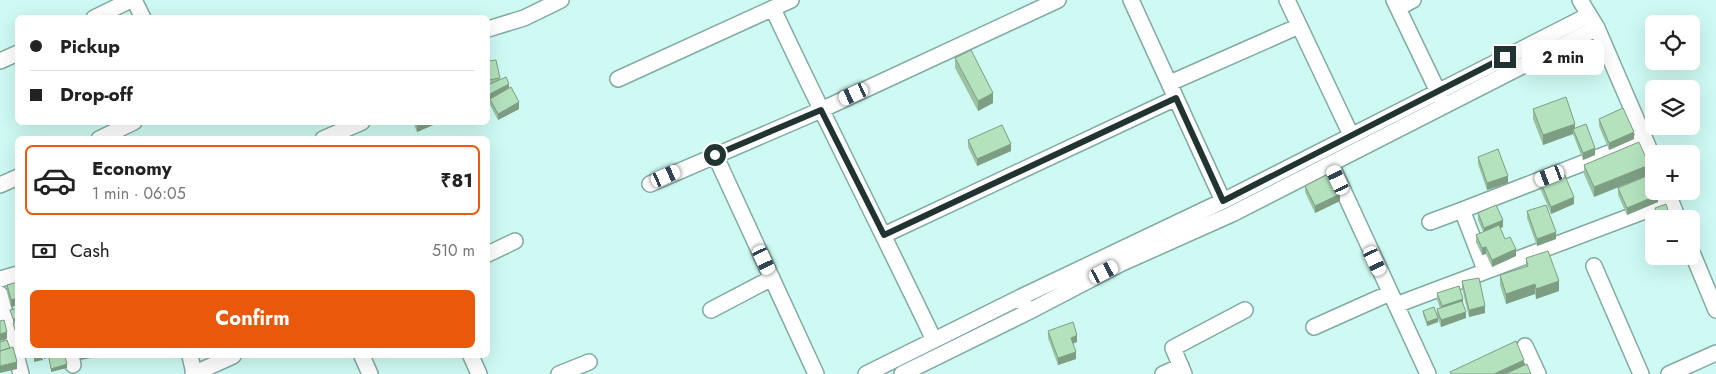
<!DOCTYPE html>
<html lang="en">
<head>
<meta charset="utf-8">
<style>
  :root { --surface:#fff; --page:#f6f6f6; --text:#222; --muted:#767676; --line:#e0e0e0; --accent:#ea580c }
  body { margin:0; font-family:Jost,sans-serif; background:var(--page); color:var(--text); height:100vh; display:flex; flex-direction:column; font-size:19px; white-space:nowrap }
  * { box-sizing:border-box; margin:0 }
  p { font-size:16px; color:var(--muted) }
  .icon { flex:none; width:28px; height:28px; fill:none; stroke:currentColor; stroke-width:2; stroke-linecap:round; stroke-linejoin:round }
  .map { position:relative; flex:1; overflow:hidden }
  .details { position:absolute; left:15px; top:136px; width:475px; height:222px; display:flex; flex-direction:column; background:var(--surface); border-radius:8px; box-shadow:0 5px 20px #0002 }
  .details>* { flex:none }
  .banner { position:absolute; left:15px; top:15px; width:475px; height:110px; border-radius:8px; box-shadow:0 5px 20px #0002; display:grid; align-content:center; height:110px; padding:0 15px; background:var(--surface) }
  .buttons { position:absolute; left:1645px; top:15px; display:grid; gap:10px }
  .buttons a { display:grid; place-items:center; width:55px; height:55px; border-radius:8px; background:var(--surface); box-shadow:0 5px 20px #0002; font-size:25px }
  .end { position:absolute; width:22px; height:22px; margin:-11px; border:6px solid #223431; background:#fff; box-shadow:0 0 0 2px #fff }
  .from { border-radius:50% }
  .bubble { position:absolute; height:35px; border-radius:8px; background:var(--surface); box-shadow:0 5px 20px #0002; font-size:16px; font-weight:700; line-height:35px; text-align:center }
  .car { position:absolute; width:15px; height:30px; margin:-15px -8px; border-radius:6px; box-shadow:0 0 4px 1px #0007; background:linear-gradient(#fff 24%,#345 0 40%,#fff 0 76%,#345 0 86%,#fff 0) }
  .banner b { display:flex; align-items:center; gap:18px; height:48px; font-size:19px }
  .banner b+b { border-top:1px solid var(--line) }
  .banner i { width:12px; height:12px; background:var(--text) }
  ul { padding:9px 0 0; list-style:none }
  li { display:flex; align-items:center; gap:15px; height:70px; margin:0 10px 8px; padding:0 5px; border:2px solid transparent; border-radius:8px }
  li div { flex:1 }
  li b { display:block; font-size:19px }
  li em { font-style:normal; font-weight:700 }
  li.selected { border-color:var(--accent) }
  li>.icon { width:45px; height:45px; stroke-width:1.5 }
  .pay { display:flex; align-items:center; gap:12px; height:55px; padding:0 15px; font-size:19px }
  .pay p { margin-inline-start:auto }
  .cta { display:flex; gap:10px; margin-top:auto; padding:10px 15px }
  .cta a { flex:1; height:58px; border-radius:8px; background:var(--accent); color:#fff; font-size:20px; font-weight:700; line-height:58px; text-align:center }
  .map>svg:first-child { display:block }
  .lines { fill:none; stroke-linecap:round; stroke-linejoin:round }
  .street-casing { stroke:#80aaa3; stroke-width:18 }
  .street { stroke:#fff; stroke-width:15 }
  .wall { fill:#9bc2a3 }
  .shaded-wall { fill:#7e9e84 }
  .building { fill:#b4e2bd; stroke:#7e9e84 }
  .route { stroke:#223431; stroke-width:6 }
</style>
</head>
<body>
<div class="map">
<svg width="1716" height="374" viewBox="0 0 1716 374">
  <rect width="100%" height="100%" fill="#cefaf3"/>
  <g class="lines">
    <g class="street-casing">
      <path id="street" d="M134 0 143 18
        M1131 0 1223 201
        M1287 0 1351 135
        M1394 0 1442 100
        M1580 0 1597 28 1654 160
        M1398 8 1413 0
        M773 9C825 120 881 229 934 340
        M94 18 131 0
        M488 29 524 18 561 0
        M0 61 18 53
        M618 79 791 0
        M1170 83 1299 26
        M99 139 134 122
        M323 139 362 122
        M715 155 816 374
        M1331 164 1428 374
        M650 184 821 110 1058 0
        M0 185 18 177
        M1667 191 1678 219
        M1430 222 1465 209
        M884 235 1176 98
        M1691 250 1716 310
        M488 254 515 241
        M1594 266 1641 374
        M1481 273 1671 201
        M0 279 18 274
        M0 294 21 374
        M1021 297 1223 201 1589 15
        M1396 305 1481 273 1484 267 1464 215 1465 209 1645 139
        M711 310 772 278
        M1314 327 1390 293
        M1525 346 1538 374
        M71 356 73 365
        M190 356 194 373
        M362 356 370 374
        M471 356 479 374
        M193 374 233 356
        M559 374 589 362
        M866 374 1021 297 1025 306
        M902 374 1028 312 1120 264 1232 214 1597 28
        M1163 374 1181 366
        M1184 374 1173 348 1245 310
        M1669 374 1716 353"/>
    </g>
    <use href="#street" class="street"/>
  </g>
  <path class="wall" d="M955 58 993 103 978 111 955 68Z
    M488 61 500 78V80L509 88 519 109 498 120 490 105V101L488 102Z
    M1533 109 1575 128 1595 155 1583 160 1573 134 1543 145 1533 119Z
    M1599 119 1634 139 1609 150 1599 126Z
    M413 122H440L417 132Z
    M968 140 1011 151 977 166 968 147Z
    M1639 142 1594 197 1584 174V165Z
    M1478 157 1508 183 1487 190 1478 164Z
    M1540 181 1574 204 1551 214 1540 188Z
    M1305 186 1340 201 1315 213 1305 192Z
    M1618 188 1658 202 1627 215 1618 195Z
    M1655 208 1671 219H1656L1655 215Z
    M1527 211 1556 239 1537 246 1527 218Z
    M1478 213 1503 227 1500 228 1505 239 1516 256 1492 267 1486 254 1482 255 1476 242V235L1483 232 1478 220Z
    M1526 258 1559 291 1536 299 1535 294 1506 304 1500 285V275L1526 267Z
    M1462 281 1485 313 1469 317 1462 288Z
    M18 282V305L11 307 7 292V285Z
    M1437 293 1463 305 1466 318 1441 327 1438 319V322L1427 326 1423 314V311L1437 316V309L1440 308 1437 300Z
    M1048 331 1077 342 1073 344 1076 359 1058 365 1048 338Z"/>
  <path class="shaded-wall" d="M509 84V91L490 99V101L488 102V95Z
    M993 93V103L978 111V101Z
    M519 102V109L498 120V114Z
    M423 122H440L417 132V125Z
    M1575 124V134L1573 129V134L1543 145V135Z
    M1634 132V139L1609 150V143Z
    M1011 144V151L977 166V159Z
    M1595 148V155L1583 160V153Z
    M1649 165V175L1594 197V187Z
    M1508 176V183L1487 190V183Z
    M1340 194V201L1315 213V206Z
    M1658 195V202L1627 215V208Z
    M1574 197V204L1551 214V207Z
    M1503 220V227L1484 235V228Z
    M1556 232V239L1537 246V239Z
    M1486 247V254L1482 255V248Z
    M1516 249V256L1492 267V260Z
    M1559 281V291L1536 299V289Z
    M1535 284V294L1506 304V294Z
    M18 298V305L11 307V300Z
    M1463 299V306L1442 313V306Z
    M1485 306V313L1469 317V310Z
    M1466 312V318L1441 327V320Z
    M18 318V321L13 322V319Z
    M1438 318V322L1427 326V322Z
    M7 332V339L0 341V334Z
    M1077 335V342L1071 344V338Z
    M1076 352V359L1058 365V358Z
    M42 356 43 360 34 362V358Z
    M44 356H55L44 359Z
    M83 356H95V357L81 360V357Z
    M1524 360V370L1516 374H1494Z
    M17 362V369L0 373V366Z
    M67 364V368L51 372V369Z"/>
  <path class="building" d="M971 50 993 93 978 101 955 58Z
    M496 60 500 78 488 80V61Z
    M506 77 509 84 488 95V85Z
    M511 87 519 102 498 114 490 99Z
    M1566 97 1575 124 1543 135 1533 109Z
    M1623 108 1634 132 1609 143 1599 119Z
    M416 122H423L417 125Z
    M1586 124 1595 148 1583 153 1573 129Z
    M1002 125 1011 144 977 159 968 140Z
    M1639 142 1649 165 1594 187 1584 165Z
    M1498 149 1508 176 1487 183 1478 157Z
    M1563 171 1574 197 1551 207 1540 181Z
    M1330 173 1340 194 1315 206 1305 186Z
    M1649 175 1654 186V191H1656L1658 195 1627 208 1618 188Z
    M1666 204 1671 219H1658L1655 208Z
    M1496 205 1503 220 1484 228 1478 213Z
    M1546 205 1556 232 1537 239 1527 211Z
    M1499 225 1505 239 1510 237 1516 249 1492 260 1486 247 1482 248 1476 235Z
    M1548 251 1559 281 1536 289 1535 284 1506 294 1500 275 1528 266 1526 258Z
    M1479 278 1485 306 1469 310 1462 281Z
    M18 282V298L11 300 7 285Z
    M1459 286 1463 299 1442 306 1437 293Z
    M1462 301 1466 312 1441 320 1437 309Z
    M1434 307 1438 318 1427 322 1423 311Z
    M18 308V318L13 319 10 310Z
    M4 320 7 332 0 334V321Z
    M18 322V332L16 333 13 323Z
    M1073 322 1077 335 1071 338 1076 352 1058 358 1048 331Z
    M7 340 10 348 0 351V342Z
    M1516 341 1524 360 1494 374H1451L1450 372Z
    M13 347 17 362 0 366V351Z
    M33 356H42L34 358Z
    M55 356H65L67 364 51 369 49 358Z
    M1527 364 1531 374H1505Z"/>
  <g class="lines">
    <path class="route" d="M715 155 821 110 884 235 1176 98 1223 201 1505 57"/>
  </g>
</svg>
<div class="buttons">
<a><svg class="icon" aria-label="locate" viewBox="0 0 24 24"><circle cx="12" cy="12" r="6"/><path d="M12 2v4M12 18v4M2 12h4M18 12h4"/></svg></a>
<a><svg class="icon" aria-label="layers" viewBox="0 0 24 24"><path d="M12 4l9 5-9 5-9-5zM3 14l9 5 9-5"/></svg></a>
<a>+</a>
<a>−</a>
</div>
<i class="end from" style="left:715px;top:155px"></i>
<i class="end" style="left:1505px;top:57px"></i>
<div class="bubble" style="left:1522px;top:40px;width:82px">2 min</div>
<i class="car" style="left:854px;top:94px;rotate:245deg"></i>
<i class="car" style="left:666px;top:176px;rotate:66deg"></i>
<i class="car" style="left:1550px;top:176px;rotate:249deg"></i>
<i class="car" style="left:1338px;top:180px;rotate:335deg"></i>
<i class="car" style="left:764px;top:260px;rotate:155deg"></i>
<i class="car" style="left:1375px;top:261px;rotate:155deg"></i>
<i class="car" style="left:1104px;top:272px;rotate:63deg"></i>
<div class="banner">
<b><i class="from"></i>Pickup</b>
<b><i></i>Drop-off</b>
</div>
<section class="details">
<ul>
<li class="selected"><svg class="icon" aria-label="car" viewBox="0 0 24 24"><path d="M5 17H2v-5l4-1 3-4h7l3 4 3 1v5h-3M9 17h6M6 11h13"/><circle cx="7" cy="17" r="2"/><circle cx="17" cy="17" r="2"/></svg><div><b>Economy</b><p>1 min · 06:05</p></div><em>₹81</em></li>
</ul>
<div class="pay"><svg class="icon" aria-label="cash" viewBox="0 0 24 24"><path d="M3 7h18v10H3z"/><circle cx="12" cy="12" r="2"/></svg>Cash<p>510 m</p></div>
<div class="cta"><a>Confirm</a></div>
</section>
</div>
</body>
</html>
